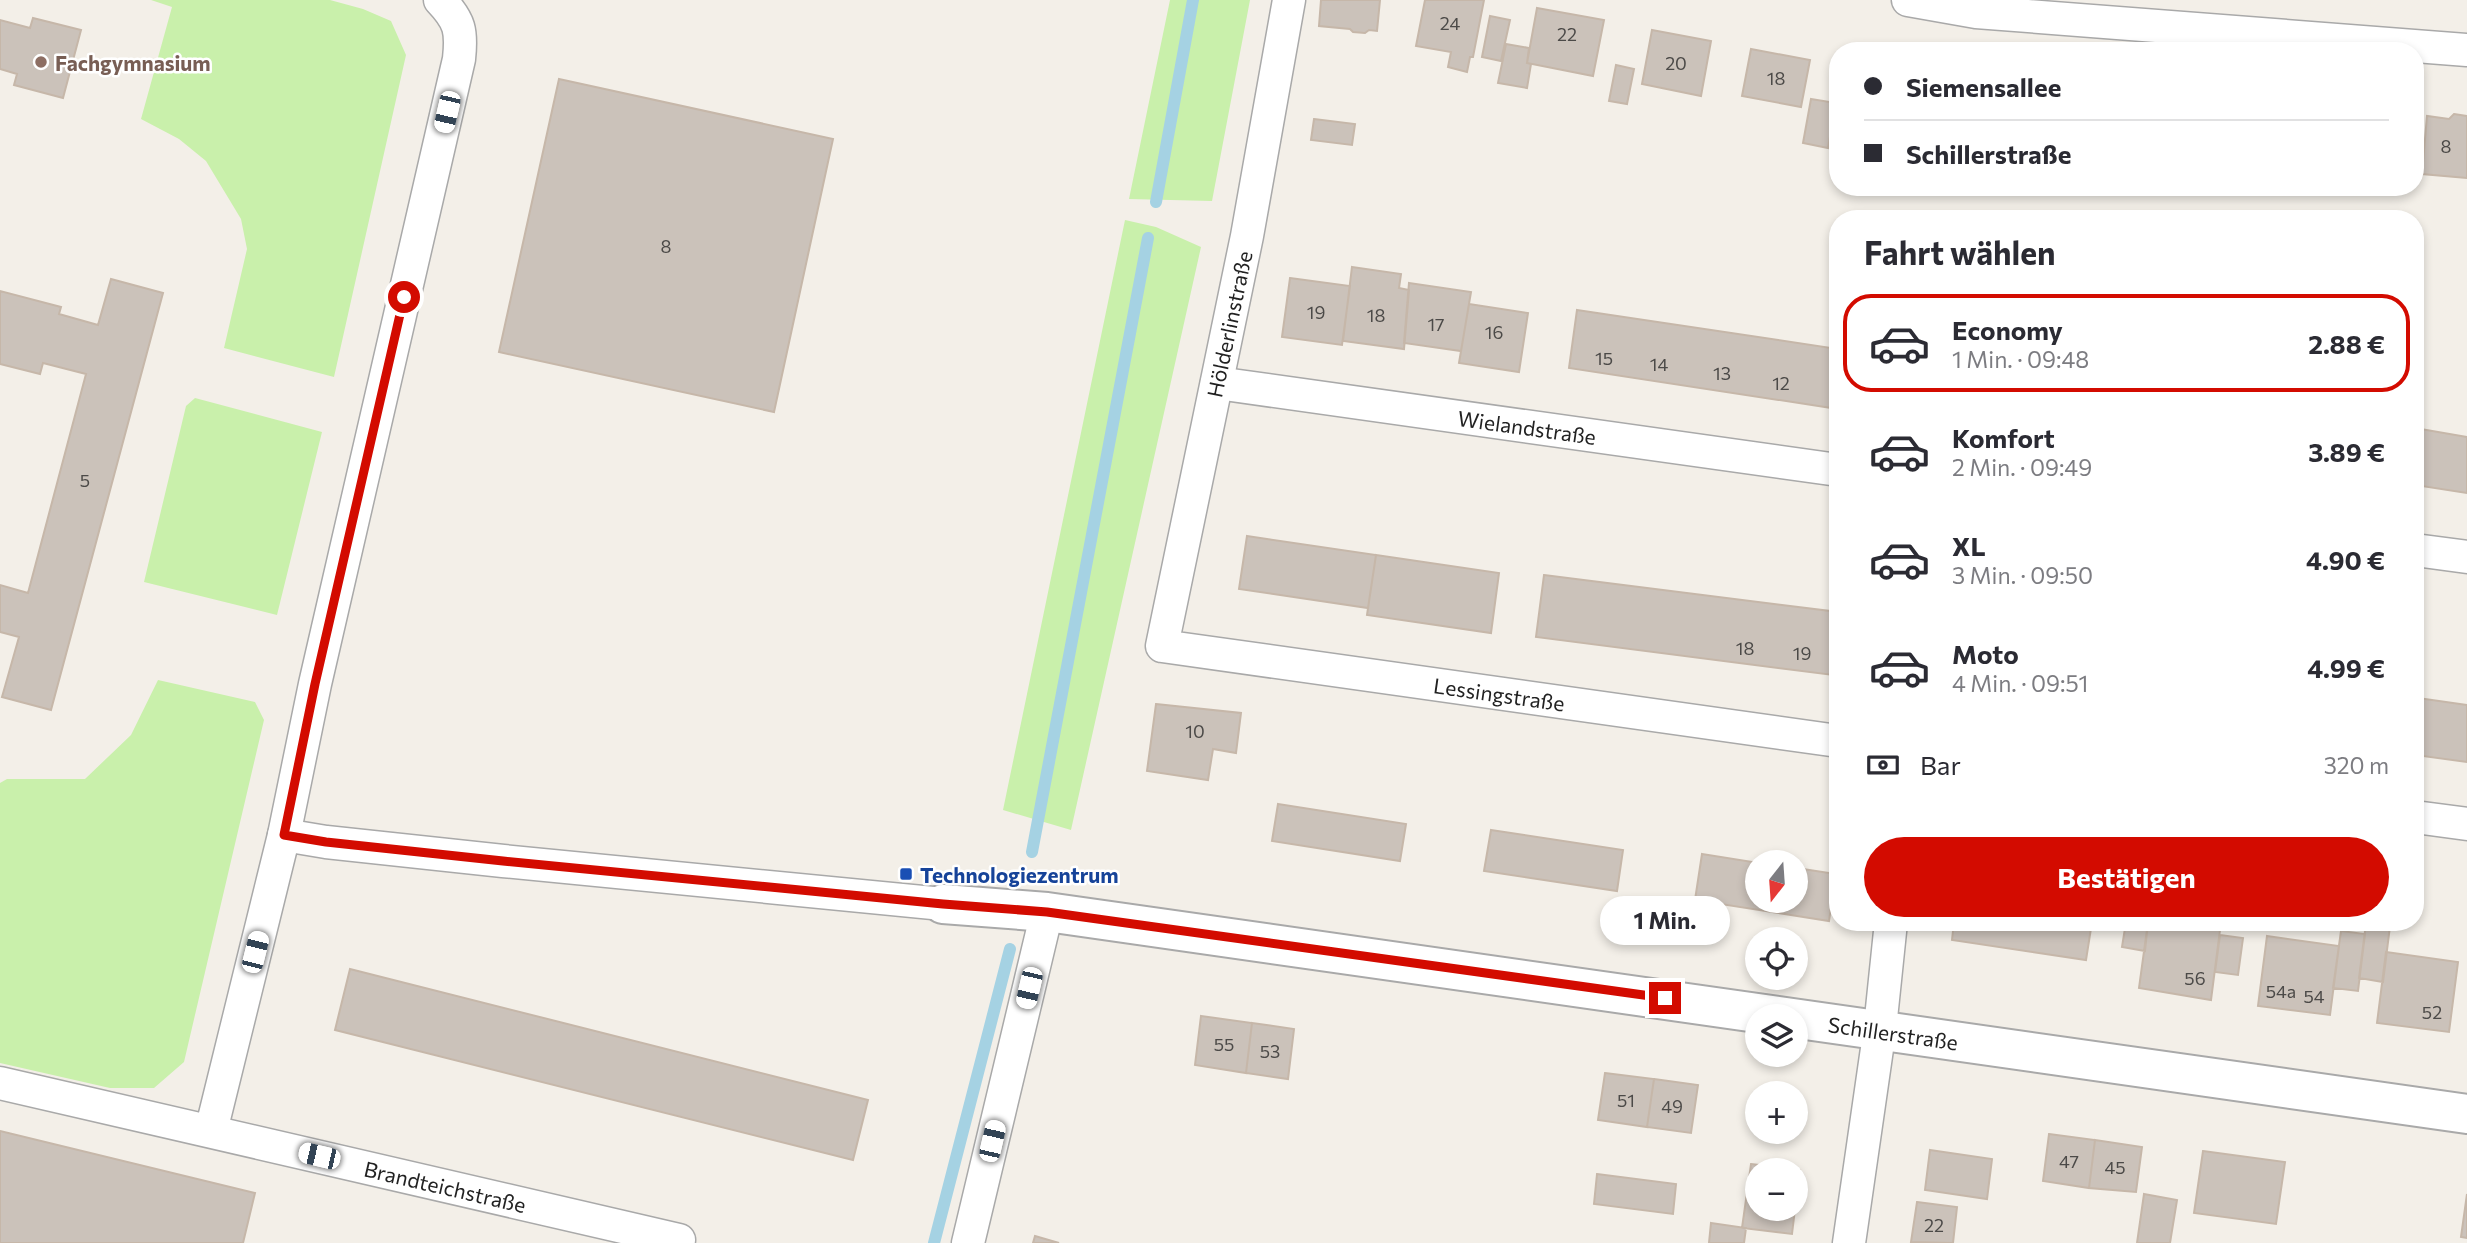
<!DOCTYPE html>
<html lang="de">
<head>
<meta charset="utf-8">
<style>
  :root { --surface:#fff; --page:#f2f2f3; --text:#2b2b33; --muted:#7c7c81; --line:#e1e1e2; --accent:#d30b00 }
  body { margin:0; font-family:Commissioner,sans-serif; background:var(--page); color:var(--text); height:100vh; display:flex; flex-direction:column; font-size:26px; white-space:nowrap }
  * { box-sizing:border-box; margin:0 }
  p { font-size:23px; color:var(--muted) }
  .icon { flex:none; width:38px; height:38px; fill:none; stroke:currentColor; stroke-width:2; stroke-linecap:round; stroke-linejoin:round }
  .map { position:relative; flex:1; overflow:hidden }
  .panel { position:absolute; left:1829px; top:210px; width:595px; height:721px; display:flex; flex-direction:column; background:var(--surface); border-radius:28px; box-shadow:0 4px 10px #0003 }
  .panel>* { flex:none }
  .hud { position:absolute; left:1829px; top:42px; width:595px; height:154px; border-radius:28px; box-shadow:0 4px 10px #0003; display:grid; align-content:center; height:154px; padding:0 35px; background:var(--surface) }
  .needle { width:46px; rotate:197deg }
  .fabs { position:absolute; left:1745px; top:850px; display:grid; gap:14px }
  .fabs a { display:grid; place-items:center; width:63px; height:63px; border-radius:50%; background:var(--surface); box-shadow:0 4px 10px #0003; font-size:35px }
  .end { position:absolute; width:32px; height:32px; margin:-16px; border:9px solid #d30b00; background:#fff; box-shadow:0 0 0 4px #fff }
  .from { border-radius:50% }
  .bubble { position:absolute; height:49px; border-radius:24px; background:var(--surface); box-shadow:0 4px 10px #0003; font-size:23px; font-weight:700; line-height:49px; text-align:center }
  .car { position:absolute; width:21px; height:42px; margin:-21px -10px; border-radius:9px; box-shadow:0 0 5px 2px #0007; background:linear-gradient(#fff 24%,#345 0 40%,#fff 0 76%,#345 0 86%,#fff 0) }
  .hud b { display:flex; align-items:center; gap:24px; height:66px; font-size:26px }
  .hud b+b { border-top:2px solid var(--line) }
  .hud i { width:18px; height:18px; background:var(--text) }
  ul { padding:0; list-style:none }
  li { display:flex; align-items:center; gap:21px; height:98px; margin:0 14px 10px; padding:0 21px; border:4px solid transparent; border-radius:28px }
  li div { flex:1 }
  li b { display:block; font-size:26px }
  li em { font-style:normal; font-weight:700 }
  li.on { border-color:var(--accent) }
  li>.icon { width:63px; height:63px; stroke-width:1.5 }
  h2 { padding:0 35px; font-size:32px; line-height:84px }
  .pay { display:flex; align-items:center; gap:18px; height:77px; padding:0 35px; font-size:26px }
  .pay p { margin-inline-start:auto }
  .cta { display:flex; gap:14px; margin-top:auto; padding:14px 35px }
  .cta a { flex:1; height:80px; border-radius:42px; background:var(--accent); color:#fff; font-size:28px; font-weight:700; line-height:80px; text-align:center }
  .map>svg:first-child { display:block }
  .grass { fill:#c9f0ab }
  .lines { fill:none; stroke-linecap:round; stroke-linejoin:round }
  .stream { stroke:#a5d2e3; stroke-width:12 }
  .building { fill:#cbc2ba; stroke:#c6b7a9; stroke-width:2 }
  .minor-casing { stroke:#a9a9a9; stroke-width:35 }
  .tertiary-casing { stroke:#a9a9a9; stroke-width:42 }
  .minor { stroke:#fff; stroke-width:32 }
  .tertiary { stroke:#fff; stroke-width:38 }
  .route { stroke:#d30b00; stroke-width:9 }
  .education-dot { fill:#8d6e63; stroke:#fff; stroke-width:2.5 }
  .transit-dot { fill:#1a4fb4; stroke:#fff; stroke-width:2.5 }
  .labels { text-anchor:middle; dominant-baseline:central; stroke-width:5; stroke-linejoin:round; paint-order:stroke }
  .number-label { font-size:18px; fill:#4c4a48 }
  .education-label { font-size:21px; font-weight:bold; fill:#785e54; stroke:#fff; text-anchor:start }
  .street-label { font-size:21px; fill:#222; stroke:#fff }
  .transit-label { font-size:21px; font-weight:bold; fill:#164399; stroke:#fff; text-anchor:start }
</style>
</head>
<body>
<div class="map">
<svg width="2467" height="1243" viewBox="0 0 2467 1243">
  <rect width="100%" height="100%" fill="#f3efe8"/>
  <path class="grass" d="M151 0H330L363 9 391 21 406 55 334 377 224 348 247 249 241 219 206 161 179 139 141 119 172 7Z
    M1170 0H1250L1212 201 1129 199Z
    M1125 220 1156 227 1201 247 1071 830 1003 810Z
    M195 398 322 432 277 615 144 582 186 406Z
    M158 680 255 702 264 720 184 1062 154 1088H110L0 1063V783L7 779H85L131 735Z"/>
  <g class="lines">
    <path class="stream" d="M1156 202 1193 0
      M1032 852 1148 238
      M934 1243 1010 949"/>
  </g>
  <path class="building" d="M1321 0H1380L1377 31 1369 30 1365 33 1353 32 1350 29 1319 26Z
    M1425 0H1484L1473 57H1470L1467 72 1448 67 1451 52 1416 46Z
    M1537 8 1604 20 1593 76 1527 63Z
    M1490 16 1510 20 1501 61 1482 57Z
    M33 18 81 30 63 98 14 85 17 74 0 69V20L30 28Z
    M1652 30 1711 41 1701 96 1642 84Z
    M1506 44 1529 48 1527 63 1531 64 1527 88 1498 83Z
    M1751 49 1810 60 1801 107 1742 96Z
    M1616 65 1634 69 1627 104 1609 101Z
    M559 79 833 139 774 412 499 352Z
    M1811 99 1836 103 1828 148 1803 143Z
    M2454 114 2467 116V178L2422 174 2427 116 2449 119Z
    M1314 119 1355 124 1352 145 1311 140Z
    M1352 267 1401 274 1399 288 1409 290 1404 349 1343 341Z
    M1290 278 1350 286 1342 345 1282 337Z
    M111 279 163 293 51 710 2 697 19 637 0 632V585L28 593 86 374 43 363 40 374 0 364V291L61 307 59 314 98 325Z
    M1409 283 1471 292 1461 351 1404 343Z
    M1469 304 1528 313 1519 372 1459 363Z
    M1577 310 1838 349V409L1569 368Z
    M2415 428 2467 437V493L2415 485Z
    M1247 536 1376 555 1368 608 1239 589Z
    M1376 555 1499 573 1491 633 1367 615Z
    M1544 575 1838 612V643L1833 675 1536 637Z
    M2418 698 2467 705V762L2415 755V720Z
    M1156 704 1241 713 1236 753 1213 749 1208 780 1147 771Z
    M1278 804 1406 824 1400 861 1272 841Z
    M1491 830 1623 850 1617 891 1484 871Z
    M1702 854 1759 863 1757 901H1796V868L1836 874 1829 921 1695 900Z
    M1954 922H2092L2086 960 1952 940Z
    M2126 922H2148L2145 951 2122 947Z
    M2148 922 2220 930 2211 1000 2139 988Z
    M2366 923 2390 926 2383 982 2359 978Z
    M2341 931 2365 934 2358 991 2333 988Z
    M2220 935 2243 938 2238 975 2215 972Z
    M2267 936 2339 946 2330 1015 2258 1006Z
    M2386 952 2458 962 2449 1032 2377 1023Z
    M350 969 868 1100 853 1160 335 1030Z
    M1201 1016 1252 1023 1246 1073 1195 1065Z
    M1252 1023 1294 1029 1288 1079 1246 1073Z
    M1605 1073 1654 1079 1647 1127 1598 1120Z
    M1654 1079 1698 1085 1691 1133 1647 1127Z
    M0 1131 255 1193 243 1243H0Z
    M2049 1134 2095 1140 2089 1188 2043 1181Z
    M2095 1140 2142 1147 2136 1192 2089 1188Z
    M1930 1150 1992 1159 1987 1199 1925 1190Z
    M2203 1151 2285 1162 2276 1224 2194 1213Z
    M1751 1164 1800 1170 1796 1208V1171H1757V1209H1795L1792 1234 1742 1228Z
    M1597 1174 1676 1184 1673 1214 1594 1204Z
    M2144 1194 2177 1200 2170 1243H2137Z
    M2467 1194V1238L2461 1237Z
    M1917 1202 1957 1207 1953 1243 1911 1242Z
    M1711 1223 1746 1228 1744 1243H1709Z
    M1035 1236 1059 1243H1033Z"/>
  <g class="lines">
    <g class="minor-casing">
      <g id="minor">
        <path d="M440 0C460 21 462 31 459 59L315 684 284 835 326 842 503 861 943 904"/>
        <path id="s1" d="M1289 0 1247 236 1162 646 1838 741"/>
        <path d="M1908 0 1976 12 2467 50"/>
        <path id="s2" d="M1217 383 1838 470"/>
        <path d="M2415 550 2467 557"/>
        <path d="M2415 817 2467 824"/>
        <path id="s3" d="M0 1083 679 1240"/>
        <path d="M211 1131 284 835"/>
        <path d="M968 1243 1047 912"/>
        <path d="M1849 1243 1880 1028 1891 922"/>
      </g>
    </g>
    <g class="tertiary-casing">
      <g id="tertiary">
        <path id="s4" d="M943 904 1047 912 2467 1114"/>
      </g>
    </g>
    <use href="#minor" class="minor"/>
    <use href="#tertiary" class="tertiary"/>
  </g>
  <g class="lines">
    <path class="route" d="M404 297 315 684 284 835 326 842 503 861 943 904 1047 912 1665 998"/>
  </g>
  <circle class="education-dot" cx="41" cy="62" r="7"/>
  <rect class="transit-dot" x="899" y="867" width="14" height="14" rx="3.5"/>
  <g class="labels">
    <g class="number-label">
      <text x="1450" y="23">24</text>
      <text x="1567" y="34">22</text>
      <text x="1676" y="63">20</text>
      <text x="1776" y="78">18</text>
      <text x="2446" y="146">8</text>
      <text x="666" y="246">8</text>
      <text x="1316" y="312">19</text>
      <text x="1376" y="315">18</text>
      <text x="1436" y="324">17</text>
      <text x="1494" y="332">16</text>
      <text x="1604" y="358">15</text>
      <text x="1659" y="364">14</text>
      <text x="1722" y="373">13</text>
      <text x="1781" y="383">12</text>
      <text x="85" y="480">5</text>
      <text x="1745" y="648">18</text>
      <text x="1802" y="653">19</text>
      <text x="1195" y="731">10</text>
      <text x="2195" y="978">56</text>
      <text x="2281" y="991">54a</text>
      <text x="2314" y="996">54</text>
      <text x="2432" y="1012">52</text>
      <text x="1224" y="1044">55</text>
      <text x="1270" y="1051">53</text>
      <text x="1626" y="1100">51</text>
      <text x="1672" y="1106">49</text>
      <text x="2069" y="1161">47</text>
      <text x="2115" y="1167">45</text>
      <text x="1934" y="1225">22</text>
    </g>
    <g class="education-label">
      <text x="55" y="62">Fachgymnasium</text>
    </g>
    <g class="street-label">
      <text transform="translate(1229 324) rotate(-78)">Hölderlinstraße</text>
      <text stroke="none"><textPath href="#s2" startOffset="313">Wielandstraße</textPath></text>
      <text stroke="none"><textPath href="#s1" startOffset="999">Lessingstraße</textPath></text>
      <text stroke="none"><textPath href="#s4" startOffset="959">Schillerstraße</textPath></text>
      <text stroke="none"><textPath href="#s3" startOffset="457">Brandteichstraße</textPath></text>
    </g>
    <g class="transit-label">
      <text x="920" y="874">Technologiezentrum</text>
    </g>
  </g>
</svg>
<div class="fabs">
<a><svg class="needle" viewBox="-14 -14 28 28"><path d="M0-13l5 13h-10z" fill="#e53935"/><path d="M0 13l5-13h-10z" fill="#7c7c81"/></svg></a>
<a><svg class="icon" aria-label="locate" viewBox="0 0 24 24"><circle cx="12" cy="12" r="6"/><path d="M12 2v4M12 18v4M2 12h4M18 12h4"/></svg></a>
<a><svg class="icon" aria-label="layers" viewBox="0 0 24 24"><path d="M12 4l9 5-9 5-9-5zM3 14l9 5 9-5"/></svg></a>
<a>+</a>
<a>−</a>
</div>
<i class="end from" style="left:404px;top:297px"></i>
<i class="end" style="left:1665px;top:998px"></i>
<div class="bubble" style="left:1600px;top:896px;width:130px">1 Min.</div>
<i class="car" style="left:447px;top:112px;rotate:193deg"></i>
<i class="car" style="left:255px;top:952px;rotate:14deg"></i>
<i class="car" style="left:1029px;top:988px;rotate:193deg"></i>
<i class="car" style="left:992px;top:1141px;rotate:13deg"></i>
<i class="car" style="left:319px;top:1156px;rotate:283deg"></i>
<div class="hud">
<b><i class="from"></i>Siemensallee</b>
<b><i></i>Schillerstraße</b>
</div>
<section class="panel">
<h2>Fahrt wählen</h2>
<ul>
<li class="on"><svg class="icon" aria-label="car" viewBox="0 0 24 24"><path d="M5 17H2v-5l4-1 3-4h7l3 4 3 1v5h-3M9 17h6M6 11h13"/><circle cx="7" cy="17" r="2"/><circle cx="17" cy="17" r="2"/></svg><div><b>Economy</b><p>1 Min. · 09:48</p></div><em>2.88 €</em></li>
<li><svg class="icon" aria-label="car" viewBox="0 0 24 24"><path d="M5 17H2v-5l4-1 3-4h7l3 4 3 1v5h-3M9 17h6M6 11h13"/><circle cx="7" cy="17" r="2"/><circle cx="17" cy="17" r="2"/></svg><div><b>Komfort</b><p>2 Min. · 09:49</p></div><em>3.89 €</em></li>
<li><svg class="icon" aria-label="car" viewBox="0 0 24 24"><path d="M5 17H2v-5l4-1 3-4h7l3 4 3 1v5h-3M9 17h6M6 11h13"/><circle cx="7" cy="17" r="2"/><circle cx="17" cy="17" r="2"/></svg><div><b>XL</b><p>3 Min. · 09:50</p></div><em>4.90 €</em></li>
<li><svg class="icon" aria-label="car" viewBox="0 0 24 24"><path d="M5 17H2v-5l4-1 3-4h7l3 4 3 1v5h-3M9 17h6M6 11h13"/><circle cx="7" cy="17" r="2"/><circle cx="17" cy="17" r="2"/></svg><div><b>Moto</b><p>4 Min. · 09:51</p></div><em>4.99 €</em></li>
</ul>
<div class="pay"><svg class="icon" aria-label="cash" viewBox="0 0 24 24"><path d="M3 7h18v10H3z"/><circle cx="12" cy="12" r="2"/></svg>Bar<p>320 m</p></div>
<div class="cta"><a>Bestätigen</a></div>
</section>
</div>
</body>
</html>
